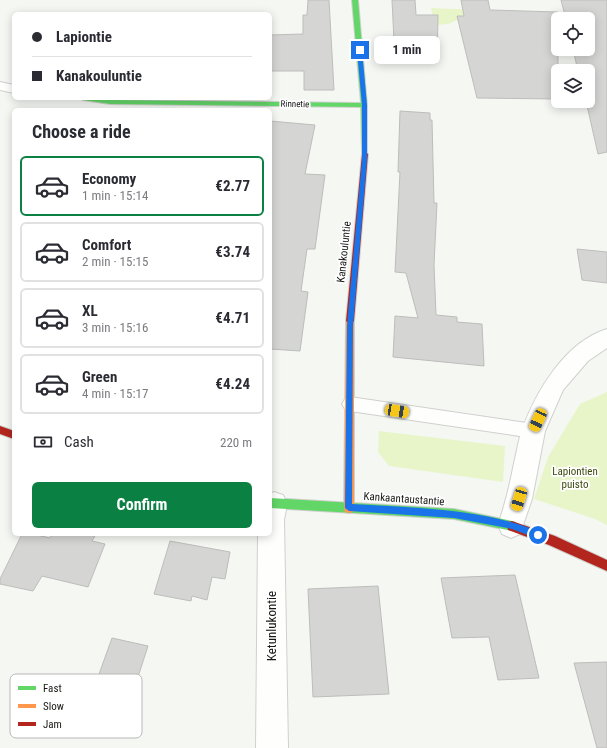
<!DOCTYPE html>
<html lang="en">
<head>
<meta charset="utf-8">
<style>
  :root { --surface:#fff; --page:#f7f7f7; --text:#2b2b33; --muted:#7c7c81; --line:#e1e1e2; --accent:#0b8043 }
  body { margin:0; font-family:"Roboto Condensed",sans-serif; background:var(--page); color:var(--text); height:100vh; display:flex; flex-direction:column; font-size:15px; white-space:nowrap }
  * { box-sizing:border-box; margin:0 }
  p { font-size:13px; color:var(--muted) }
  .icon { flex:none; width:22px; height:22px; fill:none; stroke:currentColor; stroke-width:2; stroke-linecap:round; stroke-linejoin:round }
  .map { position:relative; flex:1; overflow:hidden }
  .details { position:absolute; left:12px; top:108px; width:260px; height:428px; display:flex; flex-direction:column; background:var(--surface); border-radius:6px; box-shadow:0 2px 10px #0003 }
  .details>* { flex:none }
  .guide { position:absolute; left:12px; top:12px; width:260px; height:88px; border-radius:6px; box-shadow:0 2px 10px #0003; display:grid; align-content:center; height:88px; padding:0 20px; background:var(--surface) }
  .controls { position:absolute; left:551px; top:12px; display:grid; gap:8px }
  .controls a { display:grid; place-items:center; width:44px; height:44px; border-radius:6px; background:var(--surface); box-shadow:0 2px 10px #0003; font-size:20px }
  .end { position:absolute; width:18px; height:18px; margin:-9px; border:5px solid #1a73e8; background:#fff; box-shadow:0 0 0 2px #fff }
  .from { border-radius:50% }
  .bubble { position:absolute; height:28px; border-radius:6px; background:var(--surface); box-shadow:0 2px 10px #0003; font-size:13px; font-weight:700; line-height:28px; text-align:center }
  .car { position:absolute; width:12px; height:24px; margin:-12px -6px; border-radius:5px; box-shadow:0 0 3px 1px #0007; background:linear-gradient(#f5c518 24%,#345 0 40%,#f5c518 0 76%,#345 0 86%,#f5c518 0) }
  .guide b { display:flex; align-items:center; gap:14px; height:38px; font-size:15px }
  .guide b+b { border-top:1px solid var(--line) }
  .guide i { width:10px; height:10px; background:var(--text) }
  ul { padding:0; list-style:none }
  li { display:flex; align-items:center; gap:12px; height:60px; margin:0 8px 6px; padding:0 12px; border:2px solid var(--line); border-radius:6px }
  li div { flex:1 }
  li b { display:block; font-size:15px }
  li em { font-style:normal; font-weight:700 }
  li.current { border-color:var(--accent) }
  li>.icon { width:36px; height:36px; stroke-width:1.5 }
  h2 { padding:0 20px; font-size:18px; line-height:48px }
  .pay { display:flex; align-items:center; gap:10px; height:44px; padding:0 20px; font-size:15px }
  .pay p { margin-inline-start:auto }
  .action { display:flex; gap:8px; margin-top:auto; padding:8px 20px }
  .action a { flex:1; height:46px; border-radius:6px; background:var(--accent); color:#fff; font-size:16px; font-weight:700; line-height:46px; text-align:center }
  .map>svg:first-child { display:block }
  .green { fill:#e8f5c9 }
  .building { fill:#d5d5d3; stroke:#bdbebb }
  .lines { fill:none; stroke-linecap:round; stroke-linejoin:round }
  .lane-casing { stroke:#d0d1ce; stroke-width:2 }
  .street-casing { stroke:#d0d1ce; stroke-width:2 }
  .fast-casing { stroke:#d0d1ce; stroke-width:2 }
  .slow-casing { stroke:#d0d1ce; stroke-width:2 }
  .jam-casing { stroke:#d0d1ce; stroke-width:2 }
  .lane { fill:#fefefd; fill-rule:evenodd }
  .street { fill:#fefefd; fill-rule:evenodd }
  .fast { fill:#63d668; fill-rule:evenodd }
  .slow { fill:#ff974d; fill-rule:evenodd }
  .jam { fill:#b3261e; fill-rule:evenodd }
  .route { fill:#1a73e8 }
  .labels { text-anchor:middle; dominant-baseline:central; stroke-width:3.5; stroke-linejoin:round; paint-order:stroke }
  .far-street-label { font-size:9px; fill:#161714; stroke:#fff }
  .street-label { font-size:11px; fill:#161714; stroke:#fff }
  .park-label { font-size:11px; fill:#3c490e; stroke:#fff }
  .near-street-label { font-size:13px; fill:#161714; stroke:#fff }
  .key { fill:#fff; stroke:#b9b9b8; stroke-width:1 }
  .key-label { font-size:11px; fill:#161714 }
</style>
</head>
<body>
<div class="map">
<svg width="607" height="748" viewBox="0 0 607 748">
  <rect width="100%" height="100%" fill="#f5f7f3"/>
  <path class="green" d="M431 8 482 10 448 24 435 25Z
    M607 392V525L595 519 534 499 548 457 580 404Z
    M379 431 505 446 503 482 389 466 378 452Z"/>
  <path class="building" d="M308 0H329L334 90H304V71H270V35L303 34V15H307Z
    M392 0H415L416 15H438L437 63 395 62Z
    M461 0H488L490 10 558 12V99L477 98 457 16H464Z
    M561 0H607V152L598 154 586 101H588V71H578L573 49H588V19H566Z
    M400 111 430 113V120H432L434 203H437L434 265 436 315 457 317V322L482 324 484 366 393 357 395 316 418 318 406 273 395 272 400 172H398Z
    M270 121 315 125 305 174 325 175 315 249H307L301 291 308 292 300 351 270 349Z
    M577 249 607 252V283L582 280Z
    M22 534H32L50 538 52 534H96L92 541 105 544 88 587 42 576 33 591 0 584V579Z
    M170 541 230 552 225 579 212 577 207 600 192 596 191 601 154 594Z
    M515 575 539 678 498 680 489 637 452 638 441 578Z
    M378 586 389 694 313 697 308 589Z
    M112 638 148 646 123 723 85 713Z
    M607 662V748H597L574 663Z"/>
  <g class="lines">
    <g class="lane-casing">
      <path id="lane" d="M350 397 533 424 539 426 541 431 539 436 533 438 350 411 345 409 342 404 345 399Z"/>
    </g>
    <g class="street-casing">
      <path id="street" d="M0 82 14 85V93L0 90Z
        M607 329V348L588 361 563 390 545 431 532 499 520 534 511 538 502 534 498 525C505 505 510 484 514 463 517 452 518 441 522 430 536 391 565 342 607 329Z
        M274 492 283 495 287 504 284 520 288 748H256L258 534H270V494Z"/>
    </g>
    <g class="fast-casing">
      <path id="fast" d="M352 0H358L367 105V155L365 156 362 154 361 107 110 104 83 100 80 98 110 100 361 103Z
        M270 498 454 509 512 521 516 522 517 526 516 530 512 531 454 519 270 508Z"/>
    </g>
    <g class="slow-casing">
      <path id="slow" d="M350 318 354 321V508L353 512 349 513 345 512 344 508 346 321Z"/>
    </g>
    <g class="jam-casing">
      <path id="jam" d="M365 152 368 154 354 321 350 324 346 321 362 154Z
        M0 426 14 431V439L0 434Z
        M512 521 555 536 607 560V571L549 545 508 530 507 526 508 522Z"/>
    </g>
    <use href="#lane" class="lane"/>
    <use href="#street" class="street"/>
    <use href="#fast" class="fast"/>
    <use href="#slow" class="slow"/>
    <use href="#jam" class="jam"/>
  </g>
  <path class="route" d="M360 48 362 50 367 105V160L353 326 352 504C416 508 481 508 541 532L542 535 538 539 512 529 454 518 349 511 345 508 347 326 362 160V105L357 50Z"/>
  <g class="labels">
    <g class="far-street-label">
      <text transform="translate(295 104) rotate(1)">Rinnetie</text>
    </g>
    <g class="street-label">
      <text transform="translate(344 252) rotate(-84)">Kanakouluntie</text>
      <text transform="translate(404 499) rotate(4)">Kankaantaustantie</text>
    </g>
    <g class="park-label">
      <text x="575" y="471">Lapiontien<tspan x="575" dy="13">puisto</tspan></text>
    </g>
    <g class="near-street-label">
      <text transform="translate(271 626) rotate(-90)">Ketunlukontie</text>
    </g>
  </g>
  <rect x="10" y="674" width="132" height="64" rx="6" class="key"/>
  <rect x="18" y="686" width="18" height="4" fill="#63d668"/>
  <rect x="18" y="704" width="18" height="4" fill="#ff974d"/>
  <rect x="18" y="722" width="18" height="4" fill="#b3261e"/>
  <g class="key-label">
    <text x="43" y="692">Fast</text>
    <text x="43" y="710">Slow</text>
    <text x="43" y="728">Jam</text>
  </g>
</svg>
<div class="controls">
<a><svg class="icon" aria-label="locate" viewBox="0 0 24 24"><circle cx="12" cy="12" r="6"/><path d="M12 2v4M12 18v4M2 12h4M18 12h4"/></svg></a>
<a><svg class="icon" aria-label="layers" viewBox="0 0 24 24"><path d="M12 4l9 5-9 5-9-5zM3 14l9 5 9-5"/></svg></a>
</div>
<i class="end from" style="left:538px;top:535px"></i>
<i class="end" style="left:360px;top:50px"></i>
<div class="bubble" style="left:374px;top:36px;width:66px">1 min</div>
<i class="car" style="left:397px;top:411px;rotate:99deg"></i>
<i class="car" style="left:538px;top:420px;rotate:205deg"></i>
<i class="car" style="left:519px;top:499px;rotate:197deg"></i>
<div class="guide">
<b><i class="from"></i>Lapiontie</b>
<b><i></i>Kanakouluntie</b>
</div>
<section class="details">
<h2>Choose a ride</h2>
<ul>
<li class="current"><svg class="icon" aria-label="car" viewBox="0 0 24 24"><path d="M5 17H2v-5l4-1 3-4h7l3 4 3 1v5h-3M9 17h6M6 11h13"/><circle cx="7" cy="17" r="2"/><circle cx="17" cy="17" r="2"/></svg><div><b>Economy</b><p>1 min · 15:14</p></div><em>€2.77</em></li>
<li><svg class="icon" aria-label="car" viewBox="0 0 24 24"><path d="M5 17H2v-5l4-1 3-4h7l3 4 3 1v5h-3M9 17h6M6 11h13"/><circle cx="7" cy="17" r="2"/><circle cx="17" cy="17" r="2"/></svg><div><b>Comfort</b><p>2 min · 15:15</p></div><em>€3.74</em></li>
<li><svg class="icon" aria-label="car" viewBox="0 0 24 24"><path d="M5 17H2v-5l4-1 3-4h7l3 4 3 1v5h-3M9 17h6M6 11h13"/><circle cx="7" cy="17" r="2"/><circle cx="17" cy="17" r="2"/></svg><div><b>XL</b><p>3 min · 15:16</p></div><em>€4.71</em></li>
<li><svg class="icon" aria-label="car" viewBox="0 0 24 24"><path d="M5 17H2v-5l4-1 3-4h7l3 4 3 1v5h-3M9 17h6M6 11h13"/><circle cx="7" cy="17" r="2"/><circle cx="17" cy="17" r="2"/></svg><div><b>Green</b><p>4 min · 15:17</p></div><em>€4.24</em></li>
</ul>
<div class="pay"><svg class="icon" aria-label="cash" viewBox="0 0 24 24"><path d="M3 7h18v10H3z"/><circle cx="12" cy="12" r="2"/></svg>Cash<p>220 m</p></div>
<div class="action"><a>Confirm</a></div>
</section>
</div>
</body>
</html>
